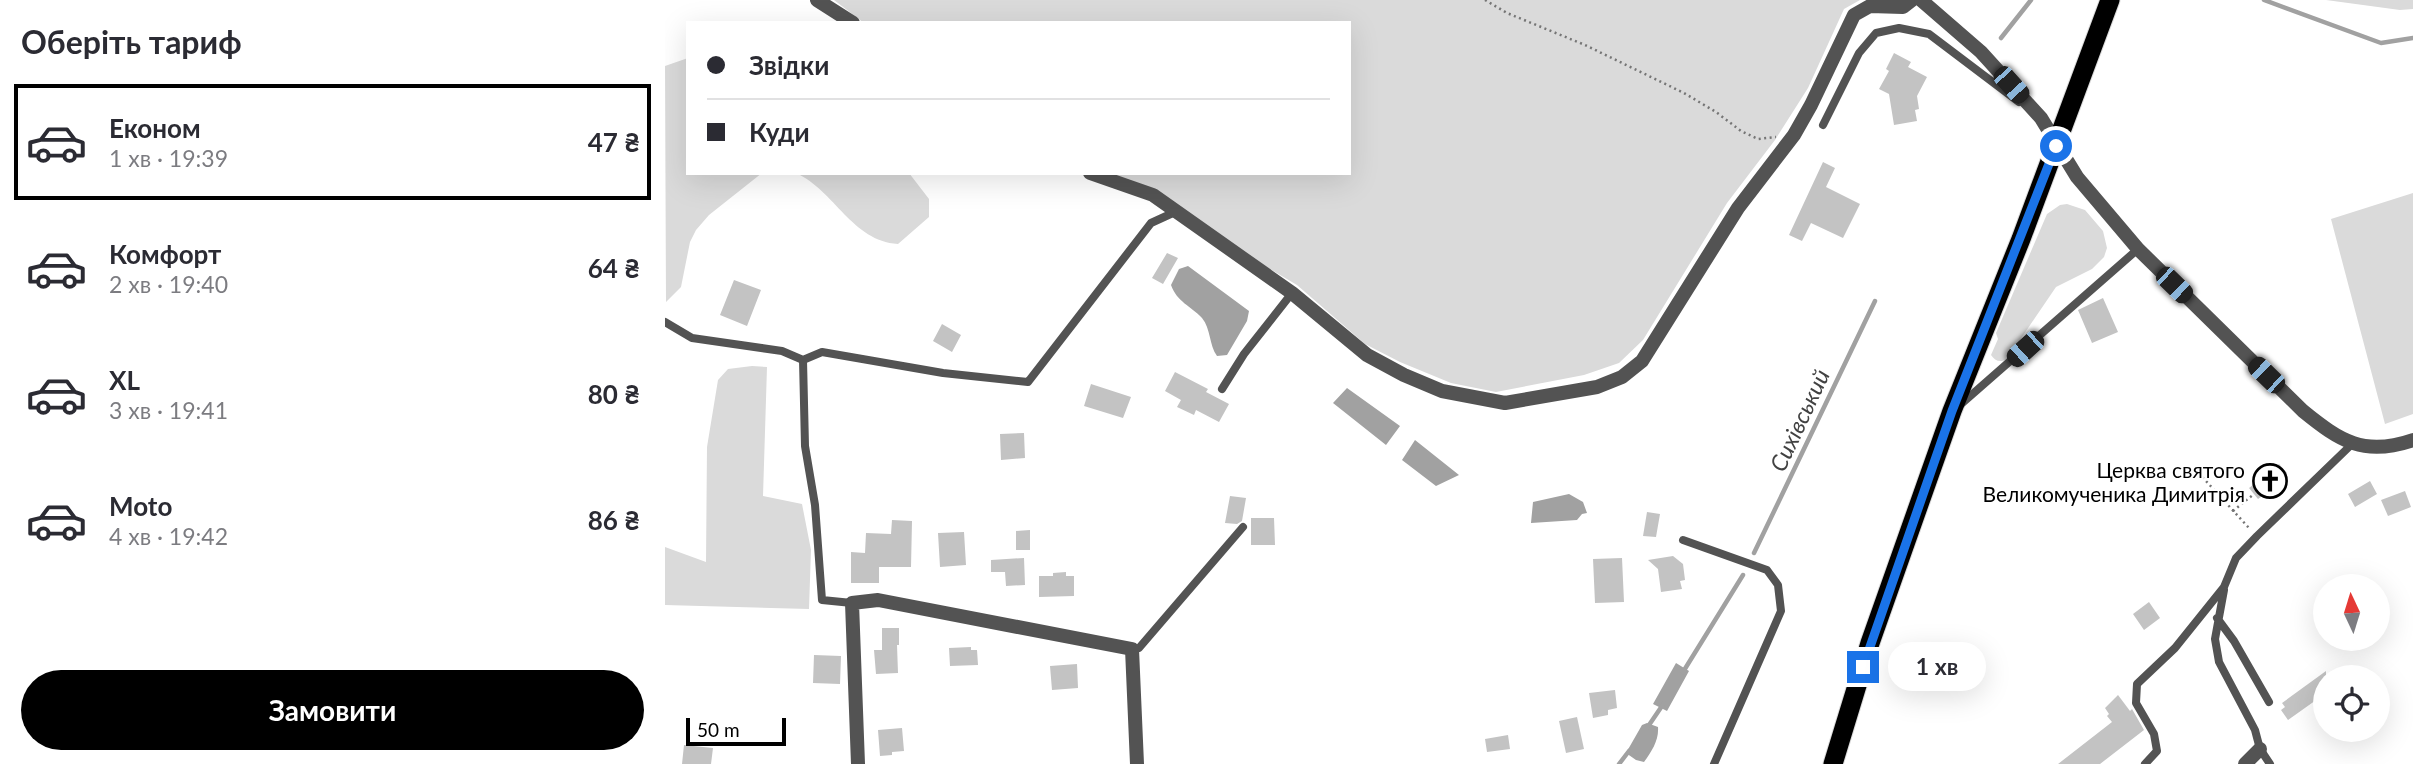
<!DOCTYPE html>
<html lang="uk">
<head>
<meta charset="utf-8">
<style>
  :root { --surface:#fff; --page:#f2f2f3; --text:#2b2b33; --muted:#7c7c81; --line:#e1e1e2; --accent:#000 }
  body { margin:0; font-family:Lato,sans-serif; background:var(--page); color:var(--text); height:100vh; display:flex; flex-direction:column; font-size:26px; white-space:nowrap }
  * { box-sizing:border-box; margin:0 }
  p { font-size:23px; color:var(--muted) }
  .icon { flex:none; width:38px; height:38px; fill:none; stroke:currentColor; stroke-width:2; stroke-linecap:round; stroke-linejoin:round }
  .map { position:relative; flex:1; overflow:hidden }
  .panel { display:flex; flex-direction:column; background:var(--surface); width:665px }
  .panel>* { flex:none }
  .banner { position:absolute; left:21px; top:21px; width:665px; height:154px; border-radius:0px; box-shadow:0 7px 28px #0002; display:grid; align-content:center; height:154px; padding:0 21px; background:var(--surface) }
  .needle { width:46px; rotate:356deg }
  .fabs { position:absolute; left:1648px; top:574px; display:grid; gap:14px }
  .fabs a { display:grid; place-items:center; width:77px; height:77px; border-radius:50%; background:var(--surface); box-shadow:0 7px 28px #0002; font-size:35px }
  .scale { position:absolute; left:21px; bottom:18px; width:100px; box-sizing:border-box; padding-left:7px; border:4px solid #000; border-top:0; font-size:19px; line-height:24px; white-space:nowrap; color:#000; -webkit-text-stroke:5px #fff; paint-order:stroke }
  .end { position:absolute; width:32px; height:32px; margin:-16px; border:9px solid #1a73e8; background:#fff; box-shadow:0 0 0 4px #fff }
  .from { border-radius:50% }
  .bubble { position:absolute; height:49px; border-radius:24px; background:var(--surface); box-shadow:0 7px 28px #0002; font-size:23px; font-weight:700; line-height:49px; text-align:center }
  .car { position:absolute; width:21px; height:42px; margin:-21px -10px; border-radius:9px; box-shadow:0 0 5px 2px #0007; background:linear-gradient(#222 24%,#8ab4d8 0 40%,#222 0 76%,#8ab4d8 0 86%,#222 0) }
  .banner b { display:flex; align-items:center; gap:24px; height:66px; font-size:26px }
  .banner b+b { border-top:2px solid var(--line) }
  .banner i { width:18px; height:18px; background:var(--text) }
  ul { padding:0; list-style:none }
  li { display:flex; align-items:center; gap:21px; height:116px; margin:0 14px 10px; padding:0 7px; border:4px solid transparent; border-radius:0px }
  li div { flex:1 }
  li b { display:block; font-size:26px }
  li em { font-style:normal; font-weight:700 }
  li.selected { border-color:var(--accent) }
  li>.icon { width:63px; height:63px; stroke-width:1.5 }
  h2 { padding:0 21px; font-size:32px; line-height:84px }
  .button { display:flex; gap:14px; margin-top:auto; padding:14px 21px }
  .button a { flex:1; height:80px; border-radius:42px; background:var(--accent); color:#fff; font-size:28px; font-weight:700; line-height:80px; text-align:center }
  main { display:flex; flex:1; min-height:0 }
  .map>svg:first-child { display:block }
  .green { fill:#dadada }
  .water { fill:#a1a1a1 }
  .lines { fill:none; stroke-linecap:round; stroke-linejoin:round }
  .stream { stroke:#a1a1a1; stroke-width:4.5 }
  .building { fill:#c3c3c3 }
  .trunk-casing { stroke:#dbdbdb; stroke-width:21 }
  .path { stroke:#757575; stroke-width:2.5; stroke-dasharray:2 3.5; stroke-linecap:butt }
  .service { stroke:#535353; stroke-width:8 }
  .minor { stroke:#535353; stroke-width:14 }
  .tertiary { stroke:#535353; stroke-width:14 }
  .trunk { stroke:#000; stroke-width:19 }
  .route { stroke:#1a73e8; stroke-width:9 }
  .labels { text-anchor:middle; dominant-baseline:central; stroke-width:5; stroke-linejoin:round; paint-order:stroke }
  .poi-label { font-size:21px; fill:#000; stroke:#fff; text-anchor:end }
  .water-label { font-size:23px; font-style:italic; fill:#424242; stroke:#fff }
</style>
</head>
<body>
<main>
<section class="panel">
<h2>Оберіть тариф</h2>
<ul>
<li class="selected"><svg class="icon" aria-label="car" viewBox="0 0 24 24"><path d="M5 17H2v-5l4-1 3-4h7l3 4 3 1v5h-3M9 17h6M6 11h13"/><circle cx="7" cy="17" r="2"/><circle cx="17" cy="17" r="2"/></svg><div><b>Економ</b><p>1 хв · 19:39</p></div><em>47 ₴</em></li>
<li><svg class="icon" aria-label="car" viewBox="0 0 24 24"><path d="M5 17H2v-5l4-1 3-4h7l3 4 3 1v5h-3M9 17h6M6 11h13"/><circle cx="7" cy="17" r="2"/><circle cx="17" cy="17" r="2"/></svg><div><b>Комфорт</b><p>2 хв · 19:40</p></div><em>64 ₴</em></li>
<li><svg class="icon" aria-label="car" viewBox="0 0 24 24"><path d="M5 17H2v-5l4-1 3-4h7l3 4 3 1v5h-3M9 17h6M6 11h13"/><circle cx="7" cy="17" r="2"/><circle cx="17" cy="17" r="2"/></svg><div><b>XL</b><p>3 хв · 19:41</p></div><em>80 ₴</em></li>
<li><svg class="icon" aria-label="car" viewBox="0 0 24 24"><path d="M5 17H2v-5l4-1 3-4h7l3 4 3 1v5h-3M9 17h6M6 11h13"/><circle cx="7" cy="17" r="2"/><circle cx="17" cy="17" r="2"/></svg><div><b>Moto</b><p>4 хв · 19:42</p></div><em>86 ₴</em></li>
</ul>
<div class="button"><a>Замовити</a></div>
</section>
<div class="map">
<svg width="1748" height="764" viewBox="0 0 1748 764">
  <rect width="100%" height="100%" fill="#fff"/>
  <path class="green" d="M169 0H1195L1179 9 1143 88 1110 140 1062 203 978 340 954 363 919 375 831 392 786 383 735 362 700 344 632 285 442 173H684V23H199Z
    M1661 0H1748V9L1735 10Z
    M23 58V173H97L44 215 31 230 25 242 16 287 1 302 0 66Z
    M131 173H244L264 199V217L233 244C187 241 170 191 131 173Z
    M1748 193V414L1720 424 1666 219Z
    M1402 204 1420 210 1438 231 1442 248 1439 257 1427 269 1391 287 1342 359C1335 363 1330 361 1326 355L1333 339 1331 333 1382 214 1395 205Z
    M87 366 102 367 98 496 137 504 146 550 144 609 0 605V547L41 562 42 447 53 380 63 369Z"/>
  <path class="water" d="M523 266 584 311 582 321 562 355 552 356C544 345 546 329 537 318 526 306 512 302 506 285L514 269Z
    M682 388 735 426 721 445 668 403Z
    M750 440 794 475 771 486 737 460Z
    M904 494 918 502 922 513 917 514 912 520 866 523 868 502Z
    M1011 663 1024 671 1002 711 988 704Z
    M982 723 993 727C994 740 987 751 979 762L971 760 961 753 977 725Z"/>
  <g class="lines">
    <path class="stream" d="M1599 0 1716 43 1748 38
      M1336 38 1366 0
      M1089 553 1210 301
      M1018 672 1078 575
      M982 728 999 703
      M954 764 964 751"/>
  </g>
  <path class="building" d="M1229 53 1246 62 1243 67 1262 77 1252 96 1254 109 1250 110 1252 121 1229 125 1224 94 1214 89 1224 71 1221 69Z
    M1158 162 1170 168 1161 187 1195 204 1178 238 1146 223 1137 241 1124 235Z
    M502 253 513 258 498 284 487 278Z
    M69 280 96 290 82 326 55 315Z
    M1438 298 1453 332 1427 343 1413 310Z
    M277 324 296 335 287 352 268 341Z
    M510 372 543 389 541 392 564 404 554 422 531 410 529 415 512 407 516 400 500 391Z
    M426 384 466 397 458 418 419 406Z
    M359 433 360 458 336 460 335 434Z
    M1614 464 1622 473 1618 476 1620 480 1593 499 1584 488 1592 482 1590 480 1608 465 1610 467Z
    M1705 481 1712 494 1690 507 1683 494Z
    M1740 491 1746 507 1723 516 1716 500Z
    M565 496 581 498 577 521 572 524 560 523Z
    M982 512 995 514 991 537 978 536Z
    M586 518H609L610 545H586Z
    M227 520 247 521 246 567H214V583H186V552L200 553 201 533 226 534Z
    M365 530V550H351V531Z
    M299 532 301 565 275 567 273 533Z
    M1008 556 1018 564 1020 580 1015 581 1017 589 996 592 993 569 983 560Z
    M359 558 360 585 341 586 340 572H326V560Z
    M957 558 959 602 930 603 928 559Z
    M401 572V576H409V596L374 597V576H388V573Z
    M1484 602 1495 618 1479 630 1468 614Z
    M217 628H234V645H232L233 673 211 674 209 650H217Z
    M306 647V650H312L313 665 285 666 284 648Z
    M149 655 176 656 175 684 148 683Z
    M412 664 413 688 387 690 385 666Z
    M1661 671V693L1623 720 1616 710 1620 707 1617 703Z
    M950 690 952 708 943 710V715L928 718 924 693Z
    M1453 695 1465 711 1467 709 1479 730 1435 764H1393L1447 722 1442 716 1444 714 1440 708Z
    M912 717 919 749 901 753 894 721Z
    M237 728 239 751 227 752V755L215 756 213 730Z
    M843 735 845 749 822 752 820 739Z
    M19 745 48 748 46 764H17Z"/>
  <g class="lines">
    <g class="trunk-casing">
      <path id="trunk" d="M1168 764 1205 643 1287 411 1356 239 1445 0"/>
    </g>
    <path class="path" d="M820 0 842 13 920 45 1019 93 1051 112 1076 131 1093 139 1111 137
      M1530 469 1584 528
      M1568 511 1589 494"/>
    <path class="service" d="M1158 125 1194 53 1211 33 1234 28 1264 34 1354 102
      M0 322 27 338 117 351 138 360 157 352 278 373 363 382 486 223 510 212
      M138 360 140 446 150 505 157 600 187 603
      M557 389 579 354 627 293
      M1295 405 1473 249
      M1018 540 1102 570 1113 585 1116 611 1049 764
      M1559 590 1550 639 1554 662 1590 730 1595 749 1605 764
      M1552 618 1569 641 1604 702
      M467 649 474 648 578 527
      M1480 764 1492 751 1489 734 1471 703 1472 684 1510 648 1559 587 1571 558 1592 536 1686 445"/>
    <path class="minor" d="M152 0 188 23
      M425 173 488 195 627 293 702 355 739 375 777 391 840 403 932 387 957 377 977 361 1073 208 1129 135 1146 105 1189 15 1205 6 1238 7 1247 0
      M193 764 187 603 213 600 467 649 472 764
      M1580 764 1595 749"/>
    <path class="tertiary" d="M1256 0 1316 52 1376 118 1412 177 1473 249 1638 411C1675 441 1699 457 1748 440"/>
    <use href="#trunk" class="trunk"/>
  </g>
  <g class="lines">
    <path class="route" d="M1198 667 1287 411 1391 146"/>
  </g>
  <defs>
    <g id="church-ring" transform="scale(1.75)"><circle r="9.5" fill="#fff" stroke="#000" stroke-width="1.5"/><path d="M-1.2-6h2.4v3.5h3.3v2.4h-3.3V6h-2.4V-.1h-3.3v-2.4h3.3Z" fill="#000"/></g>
  </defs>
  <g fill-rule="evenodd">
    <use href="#church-ring" x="1605" y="481"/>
  </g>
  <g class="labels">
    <g class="poi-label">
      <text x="1580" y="469">Церква святого<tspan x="1580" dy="24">Великомученика Димитрія</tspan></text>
    </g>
    <g class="water-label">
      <text transform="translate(1134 420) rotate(-65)">Сихівський</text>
    </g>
  </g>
</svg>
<div class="fabs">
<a><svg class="needle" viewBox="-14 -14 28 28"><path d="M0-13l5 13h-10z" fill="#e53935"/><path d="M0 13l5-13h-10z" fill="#7c7c81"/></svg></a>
<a><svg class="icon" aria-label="locate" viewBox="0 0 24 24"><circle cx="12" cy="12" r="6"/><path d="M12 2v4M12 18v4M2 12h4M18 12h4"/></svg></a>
</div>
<div class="scale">50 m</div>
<i class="end from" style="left:1391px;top:146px"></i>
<i class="end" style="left:1198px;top:667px"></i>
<div class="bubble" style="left:1223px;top:642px;width:98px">1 хв</div>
<i class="car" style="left:1346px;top:85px;rotate:138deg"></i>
<i class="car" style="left:1509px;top:285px;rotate:134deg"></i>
<i class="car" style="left:1360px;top:349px;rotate:228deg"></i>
<i class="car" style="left:1601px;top:375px;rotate:314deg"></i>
<div class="banner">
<b><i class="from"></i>Звідки</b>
<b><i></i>Куди</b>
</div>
</div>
</main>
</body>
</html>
